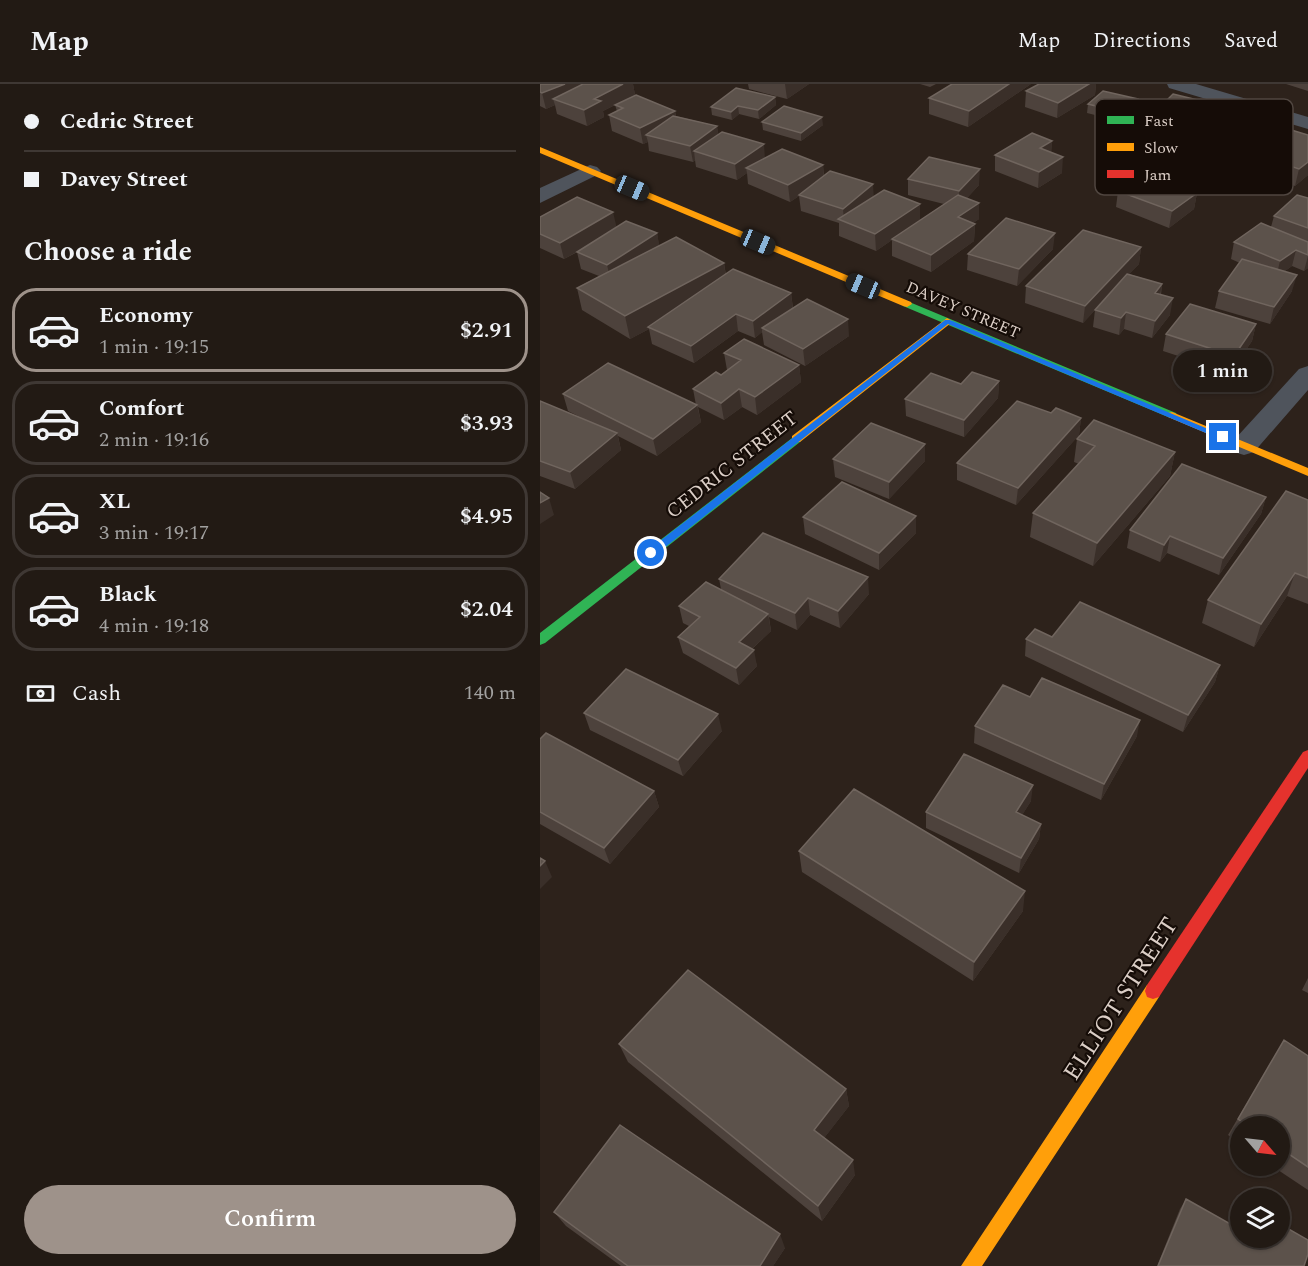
<!DOCTYPE html>
<html lang="en">
<head>
<meta charset="utf-8">
<style>
  :root { --surface:#221a14; --page:#2e2722; --text:#f1f3f6; --muted:#a2a1a0; --line:#3f3834; --accent:#9e928a }
  body { margin:0; font-family:Spectral,serif; background:var(--page); color:var(--text); height:100vh; display:flex; flex-direction:column; font-size:22px; white-space:nowrap }
  * { box-sizing:border-box; margin:0 }
  p { font-size:20px; color:var(--muted) }
  .icon { flex:none; width:33px; height:33px; fill:none; stroke:currentColor; stroke-width:2; stroke-linecap:round; stroke-linejoin:round }
  .map { position:relative; flex:1; overflow:hidden }
  .details { display:flex; flex-direction:column; background:var(--surface); width:540px }
  .details>* { flex:none }
  .guide { display:grid; align-content:center; height:132px; padding:0 24px; background:var(--surface) }
  .needle { width:39px; rotate:118deg }
  .tools { position:absolute; left:690px; top:1032px; display:grid; gap:12px }
  .tools a { display:grid; place-items:center; width:60px; height:60px; border-radius:50%; background:var(--surface); box-shadow:0 2px 4px #0004,0 0 0 2px var(--line); font-size:30px }
  .end { position:absolute; width:27px; height:27px; margin:-14px; border:8px solid #1a73e8; background:#fff; box-shadow:0 0 0 3px #fff }
  .from { border-radius:50% }
  .bubble { position:absolute; height:42px; border-radius:21px; background:var(--surface); box-shadow:0 2px 4px #0004,0 0 0 2px var(--line); font-size:20px; font-weight:600; line-height:42px; text-align:center }
  .car { position:absolute; width:18px; height:36px; margin:-18px -9px; border-radius:8px; box-shadow:0 0 4px 2px #0007; background:linear-gradient(#222 24%,#8ab4d8 0 40%,#222 0 76%,#8ab4d8 0 86%,#222 0) }
  .guide b { display:flex; align-items:center; gap:21px; height:57px; font-size:22px }
  .guide b+b { border-top:2px solid var(--line) }
  .guide i { width:15px; height:15px; background:var(--text) }
  ul { padding:0; list-style:none }
  li { display:flex; align-items:center; gap:18px; height:84px; margin:0 12px 9px; padding:0 12px; border:3px solid var(--line); border-radius:24px }
  li div { flex:1 }
  li b { display:block; font-size:22px }
  li em { font-style:normal; font-weight:600 }
  li.current { border-color:var(--accent) }
  li>.icon { width:54px; height:54px; stroke-width:1.5 }
  h2 { padding:0 24px; font-size:27px; line-height:72px }
  .pay { display:flex; align-items:center; gap:15px; height:66px; padding:0 24px; font-size:22px }
  .pay p { margin-inline-start:auto }
  .button { display:flex; gap:12px; margin-top:auto; padding:12px 24px }
  .button a { flex:1; height:69px; border-radius:36px; background:var(--accent); color:#fff; font-size:24px; font-weight:600; line-height:69px; text-align:center }
  header { display:flex; align-items:center; gap:36px; box-sizing:border-box; height:84px; padding:0 30px; background:var(--surface); border-bottom:2px solid var(--line) }
  header strong { font-size:28px }
  nav { display:flex; gap:33px; margin-inline-start:auto; font-size:21px }
  main { display:flex; flex:1; min-height:0 }
  .map>svg:first-child { display:block }
  .lines { fill:none; stroke-linecap:round; stroke-linejoin:round }
  .street { fill:#4f545c; fill-rule:evenodd }
  .fast { fill:#30b455; fill-rule:evenodd }
  .slow { fill:#ff9f0a; fill-rule:evenodd }
  .jam { fill:#e5322d; fill-rule:evenodd }
  .wall { fill:#4d423c }
  .shaded-wall { fill:#3a2f29 }
  .building { fill:#5c524b; stroke:#70655e; stroke-width:1.5 }
  .route { fill:#1a73e8 }
  .labels { text-anchor:middle; dominant-baseline:central; stroke-width:4.5; stroke-linejoin:round; paint-order:stroke }
  .far-street-label { font-size:16px; fill:#dbcec6; stroke:#150c07 }
  .street-label { font-size:20px; fill:#dbcec6; stroke:#150c07 }
  .near-street-label { font-size:24px; fill:#dbcec6; stroke:#150c07 }
  .key { fill:#150c07; stroke:#504640; stroke-width:1.5 }
  .key-label { font-size:16px; fill:#dbcec6 }
</style>
</head>
<body>
<header>
<strong>Map</strong>
<nav><a>Map</a><a>Directions</a><a>Saved</a></nav>
</header>
<main>
<section class="details">
<div class="guide">
<b><i class="from"></i>Cedric Street</b>
<b><i></i>Davey Street</b>
</div>
<h2>Choose a ride</h2>
<ul>
<li class="current"><svg class="icon" aria-label="car" viewBox="0 0 24 24"><path d="M5 17H2v-5l4-1 3-4h7l3 4 3 1v5h-3M9 17h6M6 11h13"/><circle cx="7" cy="17" r="2"/><circle cx="17" cy="17" r="2"/></svg><div><b>Economy</b><p>1 min · 19:15</p></div><em>$2.91</em></li>
<li><svg class="icon" aria-label="car" viewBox="0 0 24 24"><path d="M5 17H2v-5l4-1 3-4h7l3 4 3 1v5h-3M9 17h6M6 11h13"/><circle cx="7" cy="17" r="2"/><circle cx="17" cy="17" r="2"/></svg><div><b>Comfort</b><p>2 min · 19:16</p></div><em>$3.93</em></li>
<li><svg class="icon" aria-label="car" viewBox="0 0 24 24"><path d="M5 17H2v-5l4-1 3-4h7l3 4 3 1v5h-3M9 17h6M6 11h13"/><circle cx="7" cy="17" r="2"/><circle cx="17" cy="17" r="2"/></svg><div><b>XL</b><p>3 min · 19:17</p></div><em>$4.95</em></li>
<li><svg class="icon" aria-label="car" viewBox="0 0 24 24"><path d="M5 17H2v-5l4-1 3-4h7l3 4 3 1v5h-3M9 17h6M6 11h13"/><circle cx="7" cy="17" r="2"/><circle cx="17" cy="17" r="2"/></svg><div><b>Black</b><p>4 min · 19:18</p></div><em>$2.04</em></li>
</ul>
<div class="pay"><svg class="icon" aria-label="cash" viewBox="0 0 24 24"><path d="M3 7h18v10H3z"/><circle cx="12" cy="12" r="2"/></svg>Cash<p>140 m</p></div>
<div class="button"><a>Confirm</a></div>
</section>
<div class="map">
<svg width="768" height="1182" viewBox="0 0 768 1182">
  <rect width="100%" height="100%" fill="#2d221b"/>
  <g class="lines">
    <path class="street" d="M627 0H656L768 33V45L629 4Z
      M50 81 57 83 61 87 57 91 0 119V104Z
      M768 282V306L714 368 704 371 694 368 690 362 694 356 759 285Z"/>
    <path class="fast" d="M367 217 636 329 637 331 632 334 628 333 363 222V218Z
      M256 351 262 355 260 358 5 559 0 561V549Z"/>
    <path class="slow" d="M0 63 371 218 372 220 367 223 363 222 0 69Z
      M407 234 412 237 411 239 260 358H252V352Z
      M632 328 768 384V392L628 333V329Z
      M613 899 619 901 621 907 619 913 442 1182H421L607 901Z"/>
    <path class="jam" d="M768 666V684L619 913 613 915 607 913 605 907 607 901 763 668Z"/>
  </g>
  <path class="wall" d="M0 0H93L95 11 80 19 135 27 136 32 177 42 178 51 225 74 283 81 284 92 334 113 380 120V136L404 120 368 111V95L439 101 427 114 439 135 433 139 435 140 434 157 391 188 352 172V156L336 167 299 152V139L261 127 259 112 250 118 208 100 207 89 197 96 156 83 155 76 153 78 109 67 108 58 103 60 72 47 69 31 77 27 75 21 63 27 64 33 47 42 17 30 15 21 6 25 0 22Z
    M208 0H269L247 15 209 5Z
    M380 0H396L390 3Z
    M491 0 428 43 389 30V14Z
    M499 0H556L555 11 517 34 485 23 486 7Z
    M746 0H768V7Z
    M633 10 679 33 716 59 694 80 655 68 658 52 661 49 650 46 632 64 623 62 622 70 604 89 657 109 654 125 629 144 576 123 578 107 602 91 570 82 571 74 601 55 603 40Z
    M235 13 236 21 219 35 199 30 192 36 172 31 171 23Z
    M598 15 597 24 583 38 547 29 548 20Z
    M222 38 283 41 261 57 223 46Z
    M768 51V91L755 102 734 94 722 104 699 96 703 80Z
    M512 57 511 68 522 89 498 104 455 87V71Z
    M768 114V184L764 187 752 182 745 187 752 207 730 240 675 224 679 207 700 179 691 175 694 158 731 143 734 132Z
    M0 133 117 149 119 162 184 179 186 191 251 209 253 224 309 252 265 282 224 261 222 248 215 254 198 247 154 279 112 260 109 245 90 255 42 226 37 204 59 192 41 185 37 168 45 164 24 175 0 164Z
    M601 163 599 180 589 190 622 200 621 211 630 231 612 254 584 245 579 251 553 243 555 226 543 239 485 219 486 202Z
    M513 165 477 202 427 186 428 170Z
    M716 240 712 257 690 289 623 267 626 250Z
    M184 269 259 281 261 298 217 331 202 323 184 336 158 323 161 338 117 372 78 352 81 366 35 405 0 392V317L42 334 28 327 23 310 156 321 153 305 181 291 187 286Z
    M459 297 458 314 424 353 366 332 365 315 421 300Z
    M511 329 541 334 539 351 476 421 417 396V379Z
    M537 355 635 368 630 392 553 482 490 453 493 429 539 380 534 378Z
    M293 375 385 377 349 415 295 393Z
    M726 413 721 430 679 491 627 469 620 478 587 464 590 446Z
    M768 416V520L747 512 714 563 662 539 668 516Z
    M376 432V449L339 486 265 450 263 433Z
    M179 495 329 510 300 544 270 531 257 546 229 533 231 547 212 565 217 582 199 601 143 569 138 553 149 542 143 539 139 522 181 505Z
    M486 555 680 581 675 598 643 648 485 572Z
    M490 613 597 652 561 716 434 659 435 642Z
    M44 629 182 647 143 692 50 646Z
    M0 655 114 707 119 723 70 780 0 740Z
    M491 717 482 731 501 740 499 755 479 789 386 744V728Z
    M259 767 483 827 433 897 262 788Z
    M768 894V909L762 906Z
    M744 956 768 972V1106L732 1082H740V1042H700V1060L688 1051Z
    M79 960 306 1005 309 1022 284 1054 315 1091 282 1137 88 978Z
    M646 1115 690 1140 694 1129 700 1120 764 1182H617L640 1125Z
    M14 1128 245 1164 233 1182H81L26 1142Z"/>
  <path class="shaded-wall" d="M25 0H46L13 15 15 21 6 25 2 9Z
    M83 0H93L95 11 63 27 64 33 47 42 44 26 54 15Z
    M245 0H269L247 15Z
    M469 0H491L428 43 429 27Z
    M549 0H556L555 11 517 34 518 19Z
    M235 13 236 21 219 35 218 26Z
    M598 15 597 24 583 38 584 29Z
    M198 22 199 30 192 36 191 28Z
    M682 22 679 38 666 51 669 35Z
    M135 27 138 43 106 51 108 58 103 60 100 44Z
    M653 31 650 46 632 64 635 48Z
    M282 33 283 41 261 57V49Z
    M177 42 179 58 154 67 155 76 153 78 150 62Z
    M720 44 716 59 694 80 697 64Z
    M512 57 511 73 500 64Z
    M224 60 225 76 206 84 207 89 197 96 195 80Z
    M623 61 622 70 603 91 604 82Z
    M523 73 522 89 498 104 499 88Z
    M738 78 734 94 722 104 726 88Z
    M768 78V91L755 102 759 85Z
    M283 81 284 97 259 111V112L250 118 248 101Z
    M440 85 439 101 419 123V107Z
    M333 100 334 117 304 137 303 125Z
    M657 109 654 125 629 144 632 127Z
    M439 119V135L418 150V133Z
    M380 120V137L336 167 335 150Z
    M73 128 77 145 24 175 20 159Z
    M435 140 434 157 391 188V171Z
    M117 149 120 165 71 197 67 181Z
    M515 149 513 165 477 202 479 185Z
    M601 163 599 180 543 239 545 222Z
    M756 166 752 182 736 194 740 177Z
    M768 172V184L764 187Z
    M184 179 187 202 108 243 109 245 90 255 85 232Z
    M757 191 752 207 730 240 734 223Z
    M622 200 619 217 615 209Z
    M251 209 253 226 222 244V248L215 254 213 237Z
    M633 214 630 231 612 254 615 237Z
    M586 228 584 245 579 251 581 234Z
    M196 230 198 247 154 279 151 262Z
    M308 235 309 252 265 282 263 265Z
    M716 240 712 257 690 289 694 272Z
    M259 281 261 298 217 331 215 313Z
    M459 297 458 314 424 353V336Z
    M199 305 202 323 184 336 181 319Z
    M157 321 161 338 117 372 113 355Z
    M541 334 539 351 476 421 478 404Z
    M77 349 81 366 35 405 30 388Z
    M385 360V377L349 415V398Z
    M635 368 630 392 553 482 557 459Z
    M726 413 721 430 679 491 683 474Z
    M9 414 14 431 0 440V419Z
    M376 432V449L339 486V469Z
    M630 452 627 469 620 478 624 461Z
    M755 489 747 512 714 563 721 540Z
    M328 493 329 510 300 544 298 527Z
    M268 514 270 531 257 546 255 529Z
    M228 530 231 547 202 574 199 558Z
    M214 566 217 582 199 601 196 584Z
    M680 581 675 598 643 648 648 631Z
    M178 630 182 647 143 692 138 676Z
    M600 636 597 652 561 716 564 700Z
    M493 701 491 717 474 744 476 728Z
    M114 707 119 723 70 780 64 764Z
    M501 740 499 755 479 789 481 774Z
    M5 777 12 793 0 805V782Z
    M485 807 483 827 433 897 434 878Z
    M306 1005 309 1022 278 1062 274 1046Z
    M313 1076 315 1091 282 1137 278 1122Z
    M240 1150 245 1164 233 1182H220Z"/>
  <path class="building" d="M0 0H25L2 9 0 8Z
    M43 0H83L54 15 61 17 44 26 13 15Z
    M412 0H469L429 27 389 14Z
    M499 0H549L518 19 486 7Z
    M196 4 235 13 218 26 198 22 191 28 171 23Z
    M563 7 598 15 584 29 548 20Z
    M633 10 682 22 669 35 653 31 635 48 603 40Z
    M96 11 135 27 100 44 69 31 83 24 75 21Z
    M244 22 282 33 261 49 222 38Z
    M133 32 177 42 150 62 106 51Z
    M748 45 768 51V78L759 85 738 78 726 88 703 80Z
    M182 48 224 60 195 80 154 67Z
    M492 49 512 57 500 64 523 73 499 88 455 71Z
    M242 65 283 81 248 101 206 84Z
    M389 73 440 85 419 107 368 95Z
    M290 87 333 100 303 125 259 111Z
    M604 89 657 109 632 127 578 107Z
    M344 106 380 120 335 150 298 135Z
    M418 111 439 119 418 133 435 140 391 171 352 155Z
    M757 111 768 114V144L734 132Z
    M37 113 73 128 20 159 0 150V133Z
    M466 134 515 149 479 185 428 170Z
    M86 137 117 149 67 181 37 168Z
    M721 139 768 158V171L756 166 740 177 694 158Z
    M543 146 601 163 545 222 486 202Z
    M136 153 184 179 85 232 37 204Z
    M702 175 757 191 734 223 679 207Z
    M193 185 251 209 213 237 196 230 151 262 108 243Z
    M587 190 622 200 615 209 633 214 615 237 586 228 581 234 555 226Z
    M267 215 308 235 263 265 222 244Z
    M650 220 716 240 694 272 626 250Z
    M204 255 259 281 215 313 199 305 181 319 153 305 176 288 181 291 201 276 184 269Z
    M68 279 157 321 113 355 23 310Z
    M432 288 459 297 424 336 365 315 391 289 421 300Z
    M0 317 77 349 30 388 0 377Z
    M477 317 511 329 516 324 541 334 478 404 417 379Z
    M554 336 635 368 557 459 493 429 555 362 537 355Z
    M331 339 385 360 349 398 293 375Z
    M642 380 726 413 683 474 630 452 624 461 590 446Z
    M302 398 376 432 339 469 263 433Z
    M746 407 768 416V494L755 489 721 540 668 516Z
    M0 408 9 414 0 419Z
    M223 449 328 493 298 527 268 514 255 529 179 495Z
    M166 498 228 530 199 558 214 566 196 584 138 553 160 533 139 522Z
    M540 518 680 581 648 631 486 555 495 545 512 553Z
    M86 585 178 630 138 676 44 629Z
    M502 594 600 636 564 700 435 642 463 601 490 613Z
    M6 649 114 707 64 764 0 728V655Z
    M424 670 493 701 476 728 501 740 481 774 386 728Z
    M314 705 485 807 434 878 259 767Z
    M0 774 5 777 0 782Z
    M148 886 306 1005 274 1046 313 1076 278 1122 79 960Z
    M744 956 768 972V1083L740 1064V1042H708L698 1035Z
    M80 1041 240 1150 220 1182H88L14 1128Z
    M646 1115 692 1141 700 1121V1154H740V1140L768 1156V1170L764 1182H618Z"/>
  <path class="route" d="M405 236H410L687 353 680 355 408 240 114 472H107V467Z"/>
  <g class="labels">
    <g class="far-street-label">
      <text transform="translate(423 226) rotate(23)">DAVEY STREET</text>
    </g>
    <g class="street-label">
      <text transform="translate(192 381) rotate(-38)">CEDRIC STREET</text>
    </g>
    <g class="near-street-label">
      <text transform="translate(581 915) rotate(-57)">ELLIOT STREET</text>
    </g>
  </g>
  <rect x="555" y="15" width="198" height="96" rx="9" class="key"/>
  <rect x="567" y="32" width="27" height="8" fill="#30b455"/>
  <rect x="567" y="59" width="27" height="8" fill="#ff9f0a"/>
  <rect x="567" y="86" width="27" height="8" fill="#e5322d"/>
  <g class="key-label">
    <text x="604" y="42">Fast</text>
    <text x="604" y="69">Slow</text>
    <text x="604" y="96">Jam</text>
  </g>
</svg>
<div class="tools">
<a><svg class="needle" viewBox="-14 -14 28 28"><path d="M0-13l5 13h-10z" fill="#e53935"/><path d="M0 13l5-13h-10z" fill="#a2a1a0"/></svg></a>
<a><svg class="icon" aria-label="layers" viewBox="0 0 24 24"><path d="M12 4l9 5-9 5-9-5zM3 14l9 5 9-5"/></svg></a>
</div>
<i class="end from" style="left:111px;top:469px"></i>
<i class="end" style="left:683px;top:353px"></i>
<div class="bubble" style="left:633px;top:266px;width:99px">1 min</div>
<i class="car" style="left:92px;top:104px;rotate:113deg"></i>
<i class="car" style="left:218px;top:158px;rotate:113deg"></i>
<i class="car" style="left:323px;top:202px;rotate:293deg"></i>
</div>
</main>
</body>
</html>
